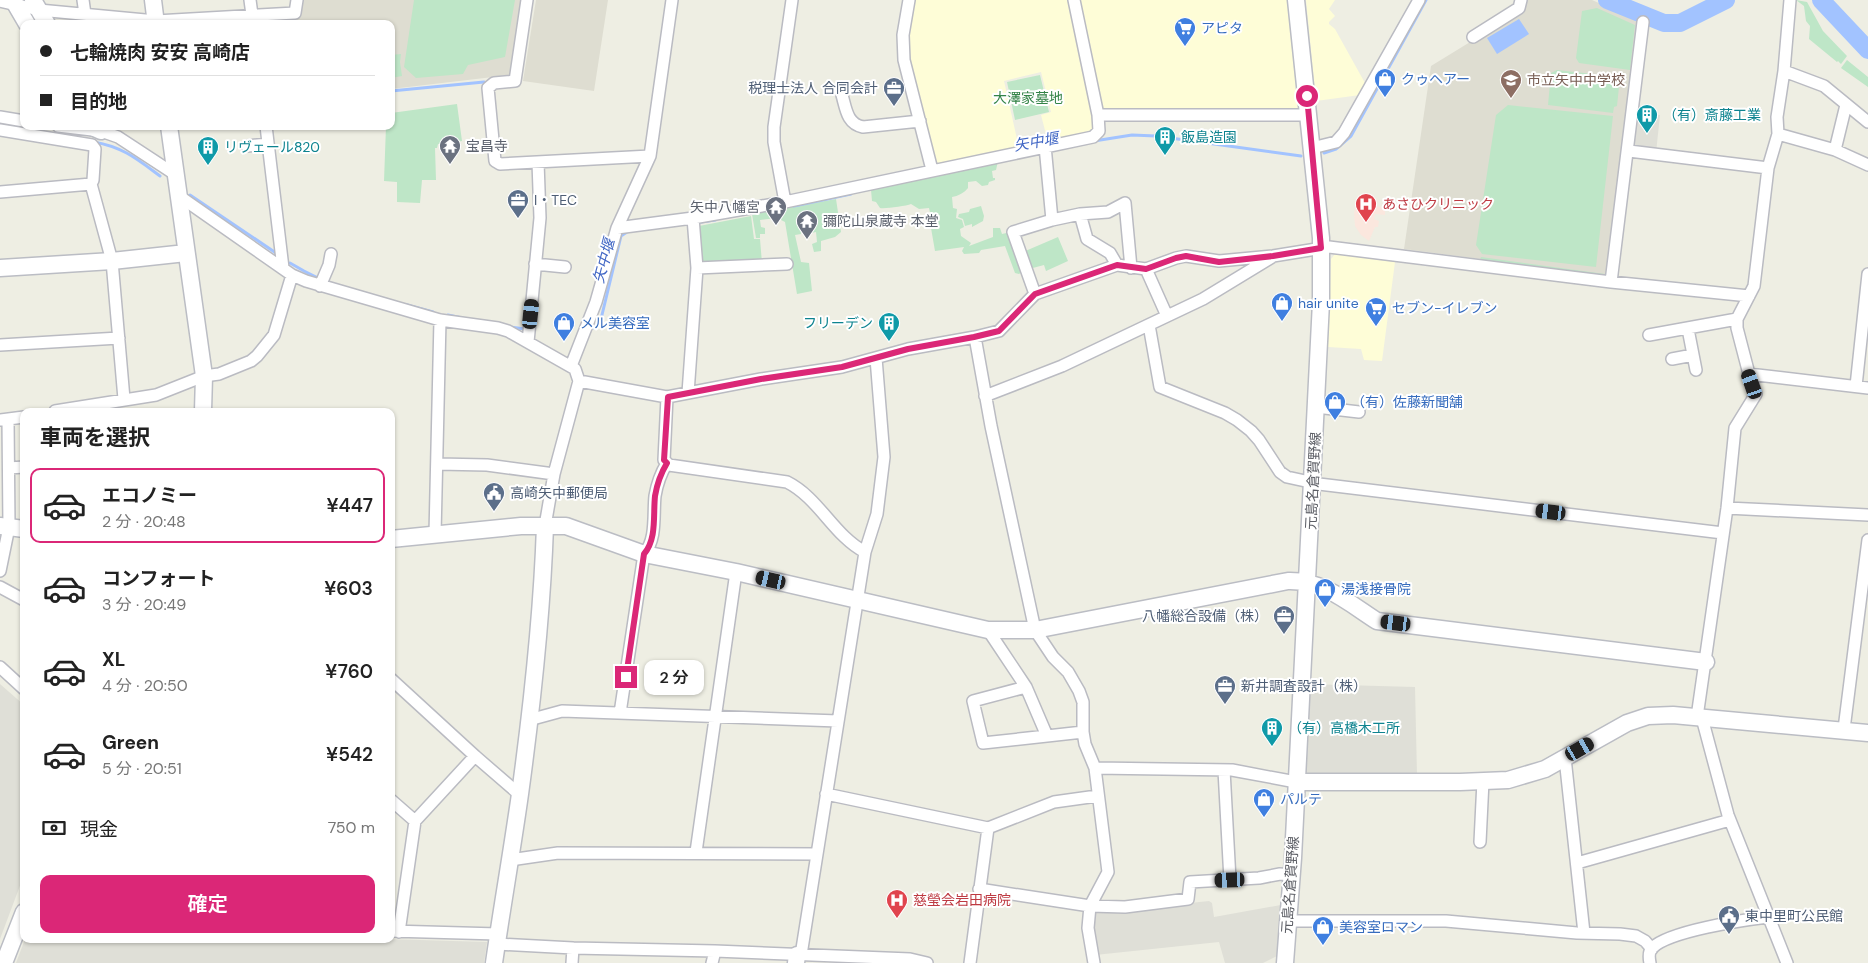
<!DOCTYPE html>
<html lang="ja">
<head>
<meta charset="utf-8">
<style>
  :root { --surface:#fff; --page:#f2f2f2; --text:#222; --muted:#767676; --line:#e0e0e0; --accent:#db2777 }
  body { margin:0; font-family:"DM Sans","Noto Sans JP",sans-serif; background:var(--page); color:var(--text); height:100vh; display:flex; flex-direction:column; font-size:19px; white-space:nowrap }
  * { box-sizing:border-box; margin:0 }
  p { font-size:16px; color:var(--muted) }
  .icon { flex:none; width:28px; height:28px; fill:none; stroke:currentColor; stroke-width:2; stroke-linecap:round; stroke-linejoin:round }
  .map { position:relative; flex:1; overflow:hidden }
  .sheet { position:absolute; left:20px; top:408px; width:375px; height:535px; display:flex; flex-direction:column; background:var(--surface); border-radius:10px; box-shadow:0 1px 4px #0004 }
  .sheet>* { flex:none }
  .guide { position:absolute; left:20px; top:20px; width:375px; height:110px; border-radius:10px; box-shadow:0 1px 4px #0004; display:grid; align-content:center; height:110px; padding:0 20px; background:var(--surface) }
  .end { position:absolute; width:22px; height:22px; margin:-11px; border:6px solid #db2777; background:#fff; box-shadow:0 0 0 2px #fff }
  .from { border-radius:50% }
  .bubble { position:absolute; height:35px; border-radius:10px; background:var(--surface); box-shadow:0 1px 4px #0004; font-size:16px; font-weight:600; line-height:35px; text-align:center }
  .car { position:absolute; width:15px; height:30px; margin:-15px -8px; border-radius:6px; box-shadow:0 0 4px 1px #0007; background:linear-gradient(#222 24%,#8ab4d8 0 40%,#222 0 76%,#8ab4d8 0 86%,#222 0) }
  .guide b { display:flex; align-items:center; gap:18px; height:48px; font-size:19px }
  .guide b+b { border-top:1px solid var(--line) }
  .guide i { width:12px; height:12px; background:var(--text) }
  ul { padding:0; list-style:none }
  li { display:flex; align-items:center; gap:15px; height:75px; margin:0 10px 8px; padding:0 10px; border:2px solid transparent; border-radius:10px }
  li div { flex:1 }
  li b { display:block; font-size:19px }
  li em { font-style:normal; font-weight:600 }
  li.current { border-color:var(--accent) }
  li>.icon { width:45px; height:45px; stroke-width:1.5 }
  h2 { padding:0 20px; font-size:22px; line-height:60px }
  .pay { display:flex; align-items:center; gap:12px; height:55px; padding:0 20px; font-size:19px }
  .pay p { margin-inline-start:auto }
  .action { display:flex; gap:10px; margin-top:auto; padding:10px 20px }
  .action a { flex:1; height:58px; border-radius:10px; background:var(--accent); color:#fff; font-size:20px; font-weight:600; line-height:58px; text-align:center }
  .map>svg:first-child { display:block }
  .commercial { fill:#fefdd7 }
  .industrial { fill:#dfdfd7 }
  .education { fill:#deddd1 }
  .medical { fill:#fbe7de }
  .green { fill:#bee6c7 }
  .water { fill:#a2c3ff }
  .lines { fill:none; stroke-linecap:round; stroke-linejoin:round }
  .stream { stroke:#a2c3ff; stroke-width:3 }
  .river { stroke:#a2c3ff; stroke-width:18 }
  .street-casing { stroke:#babbc2; stroke-width:14 }
  .secondary-casing { stroke:#bbbdc4; stroke-width:19 }
  .street { stroke:#fff; stroke-width:11 }
  .secondary { stroke:#fff; stroke-width:16 }
  .route { stroke:#db2777; stroke-width:6 }
  .labels { text-anchor:middle; dominant-baseline:central; stroke-width:4; stroke-linejoin:round; paint-order:stroke }
  .shop-label { font-size:14px; fill:#366cbe; stroke:#fff; text-anchor:start }
  .education-label { font-size:14px; fill:#785e54; stroke:#fff; text-anchor:start }
  .service-label { font-size:14px; fill:#4e5e75; stroke:#fff; text-anchor:start }
  .park-label { font-size:14px; fill:#338347; stroke:#fff }
  .culture-label { font-size:14px; fill:#0d838f; stroke:#fff; text-anchor:start }
  .worship-label { font-size:14px; fill:#5b616d; stroke:#fff; text-anchor:start }
  .health-label { font-size:14px; fill:#be3a42; stroke:#fff; text-anchor:start }
  .street-label { font-size:14px; fill:#5b5d64; stroke:#fff }
  .water-label { font-size:15px; font-style:italic; fill:#4267c5; stroke:#fff }
</style>
</head>
<body>
<div class="map">
<svg width="1868" height="963" viewBox="0 0 1868 963">
  <rect width="100%" height="100%" fill="#eeeee3"/>
  <path class="commercial" d="M915 0H1287L1298 109 1295 112 1092 113 1094 130 1091 133 1048 142 1041 115 1051 112 1041 72 1004 81 1019 148 939 165 936 163 906 52Z
    M1306 0H1335L1329 9 1335 16 1329 22V24L1335 29 1365 83 1360 95 1316 101Z
    M1335 254 1395 262 1382 361 1364 360 1361 349 1328 347 1331 259Z"/>
  <path class="industrial" d="M1637 112 1660 115 1656 153 1632 146Z
    M0 684 24 705V875L0 939Z
    M1307 684 1415 687 1417 775H1300Z
    M1209 901 1212 903 1214 917 1281 905 1277 956 1263 963H1225L1219 942 1095 955 1093 952 1094 911 1124 910Z
    M25 939H386L487 942 484 963H16Z"/>
  <path class="education" d="M300 0H522L510 75 391 89V24H290L289 19Z
    M536 0H608L594 91 523 81Z
    M1521 0H1592L1639 21 1608 273 1605 275 1404 249 1431 66 1519 12Z"/>
  <path class="medical" d="M1361 203 1385 208V215L1375 214 1374 219 1379 221 1378 227H1375L1369 241 1361 235 1355 226 1354 213 1356 205 1360 206Z"/>
  <path class="green" d="M414 0H515L505 57 468 65 463 74 416 78 404 67Z
    M1796 0 1807 2 1823 31 1847 56 1841 64 1838 61 1837 62 1809 39 1810 26 1806 21 1804 6Z
    M1597 8 1635 25 1630 70 1579 63 1576 58 1582 11Z
    M401 54 400 62 402 76 391 78V55Z
    M1847 60 1868 77V87L1841 68Z
    M1557 70 1620 77 1617 106 1614 107 1613 113 1548 105 1551 73Z
    M1040 75 1049 112 1015 120 1007 82Z
    M457 104 462 141 438 144 437 148H435L436 180H422L420 203 397 202V182L384 181 386 126H391V113Z
    M1508 105 1613 116 1596 267 1482 254 1476 245 1496 115Z
    M998 161 996 170 992 171 993 178H995V180L989 182 988 185 982 186 976 181 968 182V188C964 193 958 196 952 197L953 208 957 209 956 218 962 220 964 227 960 229 961 236 971 243 969 246 993 237V228H1000L1002 234 1011 232 1022 272 1019 274 1015 273 1005 246 981 250 979 253 964 254 962 251 964 247 935 251 931 228 933 226 929 208 919 209 911 204C906 206 885 209 880 208L876 202 872 201 871 190 881 186Z
    M836 199 841 232 835 237 821 241V251L814 252 812 244 817 242 816 232 811 233 810 225H800L801 234 795 235 801 262 809 263 812 291 797 294 785 222 777 218 760 220 761 227 765 228V234H760V238H756L752 214Z
    M981 206 984 216 983 221 972 227V224L965 226 963 219 958 217 959 214 969 212 970 209Z
    M751 216 754 239H760L762 263 699 265V226Z
    M1058 237 1068 261 1046 271 1044 265 1029 269 1023 252Z
    M1481 257 1605 274 1604 276 1480 260Z"/>
  <path class="water" d="M1519 19 1529 34 1497 54 1487 38Z"/>
  <g class="lines">
    <path class="stream" d="M391 91 484 82
      M1094 141 1132 135 1156 136 1301 156
      M94 142C123 147 137 159 160 176
      M1324 153 1336 149 1351 136 1426 0
      M190 195 276 253
      M794 206 851 194
      M701 222 715 220
      M290 263 304 271 318 278
      M407 305 433 312
      M448 315 462 318
      M510 327 525 329
      M594 328 601 319 621 236 627 232"/>
    <path class="river" d="M1607 0 1664 23H1680L1726 0
      M1821 0 1868 50"/>
    <g class="street-casing">
      <path id="street" d="M83 0 85 14
        M250 0 253 22
        M527 0 515 81 494 83 488 88 495 161 500 164 650 156
        M909 0 903 35 904 60 932 170
        M0 1 39 10 156 21 295 13 297 0
        M1473 37 1519 8 1521 0
        M1784 71 1824 86 1868 122
        M842 95C846 109 847 124 863 127L920 121
        M1098 115H1309
        M0 117 24 121
        M58 126 101 131 118 137 176 175
        M266 126 283 268
        M0 130 92 145 95 149 93 180 91 184 0 192
        M1778 134 1835 150 1868 165
        M247 146 268 144
        M1312 148 1336 142 1344 133 1419 0
        M1835 150 1846 105
        M1629 151 1768 168
        M91 184 112 261 124 399
        M179 196 292 275 306 281 440 320 498 328 508 331 575 369 579 381 554 474 545 526
        M785 202 774 142V127L792 0
        M1080 214 1087 239 1110 253 1117 265
        M1052 220 1080 214 1108 212 1125 203 1131 268
        M617 228 693 218 785 202 1093 137 1099 131 1098 115 1074 0
        M535 264 565 267
        M697 268 787 264
        M1146 269 1167 316
        M1611 282 1643 22
        M320 286 329 265 331 254
        M1035 294 1013 232 1052 220 1045 146
        M1149 325 1160 387 1225 413 1237 420 1251 431 1259 440 1280 472 1287 477 1319 484 1723 533
        M1688 329 1696 370
        M1649 335 1737 319
        M975 337 991 426 1035 630 1053 657 1068 672 1079 691 1083 702V732L1085 744 1095 768 1232 770 1296 782
        M528 342 540 218 538 162
        M0 345 119 338
        M1672 359 1693 355
        M571 366 596 302 617 228 650 156 672 0
        M1749 374 1868 388
        M579 381 667 397 761 379 842 367 908 349 975 337 999 331 1035 294 1117 265 1146 269 1176 258 1186 256 1219 261 1273 256 1329 247 1611 282 1749 296
        M1856 386 1868 274
        M688 393 697 268 693 218
        M985 396 1062 366 1203 299 1272 257
        M667 397 664 460 669 465 787 482C819 498 834 536 865 552
        M1316 407 1359 412
        M55 411 156 395 204 376 219 374 251 361 257 356 274 335 292 275
        M0 420 24 417
        M438 464 487 465 554 474
        M9 468 24 467
        M1727 508 1868 515
        M435 534 440 320
        M0 571 9 527 8 419
        M0 587 24 600
        M988 630 1026 687 1047 736 1083 732
        M0 667 24 689
        M391 679 475 756 520 795
        M1026 687 973 701 983 743 1047 736
        M620 713 644 554C657 539 653 515 655 496 657 484 661 473 667 463
        M1697 717 1727 508 1735 428 1756 394 1749 374 1737 328V319L1754 286 1768 168 1778 134 1777 117 1784 71 1790 0
        M1702 718 1728 815 1787 963
        M529 720 562 711 838 721
        M1844 729 1868 540
        M1565 758 1584 933
        M1224 770 1230 880
        M826 794 988 828 1054 802 1097 796
        M391 800 415 821
        M1480 842 1483 781
        M696 852 736 572
        M510 860 558 853 817 854
        M1577 863 1730 820
        M979 889 1090 906 1125 907 1188 899 1190 882 1259 878 1280 874 1292 875
        M1288 921H1446L1577 933 1620 934 1636 936 1645 941 1652 949
        M391 931 498 934
        M399 932 415 821 475 756
        M497 944 573 948 715 951 910 959 927 963
        M801 955 865 552 877 514 884 457 876 358
        M572 963 573 948
        M712 963 715 951
        M970 963 988 828
        M1094 963 1088 928 1090 906 1108 872 1095 768
        M1650 963C1649 958 1648 952 1652 948 1669 931 1743 920 1768 917"/>
    </g>
    <g class="secondary-casing">
      <path id="secondary" d="M13 0 27 24
        M33 0 47 24
        M153 0 156 24
        M90 126 101 131 102 126
        M169 126 204 376 203 411
        M0 268 112 261 186 253
        M0 526 24 529
        M391 539 521 526H566L644 554 736 572 988 630H1035L1288 581C1323 580 1349 603 1377 621L1706 662
        M1296 782H1460L1508 780 1545 769 1627 723 1648 716 1673 715 1868 733
        M4 963 24 912
        M494 963C502 907 512 851 520 794 532 706 542 616 545 526
        M796 963 797 955
        M1285 963 1293 858 1321 302V238L1296 0"/>
    </g>
    <use href="#street" class="street"/>
    <use href="#secondary" class="secondary"/>
  </g>
  <g class="lines">
    <path class="route" d="M626 677 644 554C657 539 653 515 655 496 657 484 661 473 667 463L664 460 668 397 761 379 842 367 908 349 974 337 999 331 1035 294 1117 265 1146 269 1176 258 1186 256 1219 262 1273 256 1321 248 1307 96"/>
  </g>
  <defs>
    <g id="supermarket-pin" transform="scale(1.125)"><path d="M0 17L-7.5 6A9.5 9.5 0 1 1 7.5 6Z" fill="#3f7fe0" stroke="#fff"/><path d="M-6-5.5h2.5l.6 2H6L4.5 2H-2.5L-4.4-4H-6ZM-1.5 3.2a1.3 1.3 0 1 0 .1 0ZM3 3.2a1.3 1.3 0 1 0 .1 0Z" fill="#fff"/></g>
    <g id="shop-pin" transform="scale(1.125)"><path d="M0 17L-7.5 6A9.5 9.5 0 1 1 7.5 6Z" fill="#3f7fe0" stroke="#fff"/><path d="M-5-2.5h2.3a2.7 3.5 0 0 1 5.4 0H5L5.5 6h-11ZM-1.5-2.5h3a1.5 2.3 0 0 0-3 0Z" fill="#fff"/></g>
    <g id="school-pin" transform="scale(1.125)"><path d="M0 17L-7.5 6A9.5 9.5 0 1 1 7.5 6Z" fill="#8d6e63" stroke="#fff"/><path d="M0-5L7-2L0 1L-7-2ZM-4 1L0 2.5L4 1V4Q0 6-4 4Z" fill="#fff"/></g>
    <g id="office-pin" transform="scale(1.125)"><path d="M0 17L-7.5 6A9.5 9.5 0 1 1 7.5 6Z" fill="#5c6f8a" stroke="#fff"/><path d="M-6-3h4V-5.5h4V-3h4V5H-6ZM-1-4.5V-3h2v-1.5ZM-6 0V1H6V0Z" fill="#fff"/></g>
    <g id="building-pin" transform="scale(1.125)"><path d="M0 17L-7.5 6A9.5 9.5 0 1 1 7.5 6Z" fill="#0f9aa8" stroke="#fff"/><path d="M-4-6H4V6H1V3H-1V6H-4ZM-2.5-4.3h1.7v1.8h-1.7ZM.8-4.3h1.7v1.8H.8ZM-2.5-1h1.7V.8h-1.7ZM.8-1h1.7V.8H.8Z" fill="#fff"/></g>
    <g id="temple-pin" transform="scale(1.125)"><path d="M0 17L-7.5 6A9.5 9.5 0 1 1 7.5 6Z" fill="#6b7280" stroke="#fff"/><path d="M0-6L5-2H3V0L6.5 2.5H4V6H1.5V3h-3V6H-4V2.5H-6.5L-3 0V-2H-5Z" fill="#fff"/></g>
    <g id="hospital-pin" transform="scale(1.125)"><path d="M0 17L-7.5 6A9.5 9.5 0 1 1 7.5 6Z" fill="#e0444e" stroke="#fff"/><path d="M-5-5h3v3.5h4V-5h3V5h-3V1.5h-4V5h-3Z" fill="#fff"/></g>
    <g id="civic-pin" transform="scale(1.125)"><path d="M0 17L-7.5 6A9.5 9.5 0 1 1 7.5 6Z" fill="#5c6f8a" stroke="#fff"/><path d="M-.6-6.5H3V-4.5H.6V-3L4-1V1h2V6H-6V1h2V-1L-.6-3ZM-1.2 2.5V6h2.4V2.5Z" fill="#fff"/></g>
  </defs>
  <g fill-rule="evenodd">
    <use href="#supermarket-pin" x="1185" y="28"/>
    <use href="#shop-pin" x="1385" y="79"/>
    <use href="#school-pin" x="1511" y="80"/>
    <use href="#office-pin" x="894" y="88"/>
    <use href="#building-pin" x="1647" y="115"/>
    <use href="#building-pin" x="1165" y="137"/>
    <use href="#temple-pin" x="450" y="146"/>
    <use href="#building-pin" x="208" y="147"/>
    <use href="#office-pin" x="518" y="200"/>
    <use href="#hospital-pin" x="1366" y="204"/>
    <use href="#temple-pin" x="776" y="207"/>
    <use href="#temple-pin" x="807" y="221"/>
    <use href="#shop-pin" x="1282" y="303"/>
    <use href="#supermarket-pin" x="1376" y="308"/>
    <use href="#shop-pin" x="564" y="323"/>
    <use href="#building-pin" x="889" y="323"/>
    <use href="#shop-pin" x="1335" y="402"/>
    <use href="#civic-pin" x="494" y="493"/>
    <use href="#shop-pin" x="1325" y="589"/>
    <use href="#office-pin" x="1284" y="616"/>
    <use href="#office-pin" x="1225" y="686"/>
    <use href="#building-pin" x="1272" y="728"/>
    <use href="#shop-pin" x="1264" y="799"/>
    <use href="#hospital-pin" x="897" y="900"/>
    <use href="#civic-pin" x="1729" y="916"/>
    <use href="#shop-pin" x="1323" y="927"/>
  </g>
  <g class="labels">
    <g class="shop-label">
      <text x="1201" y="28">アピタ</text>
      <text x="1401" y="79">クゥヘアー</text>
      <text x="1298" y="303">hair unite</text>
      <text x="1392" y="308">セブン-イレブン</text>
      <text x="580" y="323">メル美容室</text>
      <text x="1351" y="402">（有）佐藤新聞舗</text>
      <text x="1341" y="589">湯浅接骨院</text>
      <text x="1280" y="799">パルテ</text>
      <text x="1339" y="927">美容室ロマン</text>
    </g>
    <g class="education-label">
      <text x="1527" y="80">市立矢中中学校</text>
    </g>
    <g class="service-label">
      <text x="878" y="88" text-anchor="end">税理士法人 合同会計</text>
      <text x="534" y="200">I・TEC</text>
      <text x="510" y="493">高崎矢中郵便局</text>
      <text x="1268" y="616" text-anchor="end">八幡総合設備（株）</text>
      <text x="1241" y="686">新井調査設計（株）</text>
      <text x="1745" y="916">東中里町公民館</text>
    </g>
    <g class="park-label">
      <text x="1028" y="98">大澤家墓地</text>
    </g>
    <g class="culture-label">
      <text x="1663" y="115">（有）斎藤工業</text>
      <text x="1181" y="137">飯島造園</text>
      <text x="224" y="147">リヴェール820</text>
      <text x="873" y="323" text-anchor="end">フリーデン</text>
      <text x="1288" y="728">（有）高橋木工所</text>
    </g>
    <g class="worship-label">
      <text x="466" y="146">宝昌寺</text>
      <text x="760" y="207" text-anchor="end">矢中八幡宮</text>
      <text x="823" y="221">彌陀山泉蔵寺 本堂</text>
    </g>
    <g class="health-label">
      <text x="1382" y="204">あさひクリニック</text>
      <text x="913" y="900">慈瑩会岩田病院</text>
    </g>
    <g class="street-label">
      <text transform="translate(1313 481) rotate(-87)">元島名倉賀野線</text>
      <text transform="translate(1290 885) rotate(-86)">元島名倉賀野線</text>
    </g>
    <g class="water-label">
      <text transform="translate(1036 142) rotate(-10)">矢中堰</text>
      <text transform="translate(604 261) rotate(-75)">矢中堰</text>
    </g>
  </g>
</svg>
<i class="end from" style="left:1307px;top:96px"></i>
<i class="end" style="left:626px;top:677px"></i>
<div class="bubble" style="left:644px;top:660px;width:60px">2 分</div>
<i class="car" style="left:531px;top:314px;rotate:6deg"></i>
<i class="car" style="left:1752px;top:384px;rotate:341deg"></i>
<i class="car" style="left:1551px;top:512px;rotate:277deg"></i>
<i class="car" style="left:771px;top:580px;rotate:283deg"></i>
<i class="car" style="left:1396px;top:623px;rotate:277deg"></i>
<i class="car" style="left:1580px;top:749px;rotate:60deg"></i>
<i class="car" style="left:1230px;top:880px;rotate:268deg"></i>
<div class="guide">
<b><i class="from"></i>七輪焼肉 安安 高崎店</b>
<b><i></i>目的地</b>
</div>
<section class="sheet">
<h2>車両を選択</h2>
<ul>
<li class="current"><svg class="icon" aria-label="car" viewBox="0 0 24 24"><path d="M5 17H2v-5l4-1 3-4h7l3 4 3 1v5h-3M9 17h6M6 11h13"/><circle cx="7" cy="17" r="2"/><circle cx="17" cy="17" r="2"/></svg><div><b>エコノミー</b><p>2 分 · 20:48</p></div><em>¥447</em></li>
<li><svg class="icon" aria-label="car" viewBox="0 0 24 24"><path d="M5 17H2v-5l4-1 3-4h7l3 4 3 1v5h-3M9 17h6M6 11h13"/><circle cx="7" cy="17" r="2"/><circle cx="17" cy="17" r="2"/></svg><div><b>コンフォート</b><p>3 分 · 20:49</p></div><em>¥603</em></li>
<li><svg class="icon" aria-label="car" viewBox="0 0 24 24"><path d="M5 17H2v-5l4-1 3-4h7l3 4 3 1v5h-3M9 17h6M6 11h13"/><circle cx="7" cy="17" r="2"/><circle cx="17" cy="17" r="2"/></svg><div><b>XL</b><p>4 分 · 20:50</p></div><em>¥760</em></li>
<li><svg class="icon" aria-label="car" viewBox="0 0 24 24"><path d="M5 17H2v-5l4-1 3-4h7l3 4 3 1v5h-3M9 17h6M6 11h13"/><circle cx="7" cy="17" r="2"/><circle cx="17" cy="17" r="2"/></svg><div><b>Green</b><p>5 分 · 20:51</p></div><em>¥542</em></li>
</ul>
<div class="pay"><svg class="icon" aria-label="cash" viewBox="0 0 24 24"><path d="M3 7h18v10H3z"/><circle cx="12" cy="12" r="2"/></svg>現金<p>750 m</p></div>
<div class="action"><a>確定</a></div>
</section>
</div>
</body>
</html>
